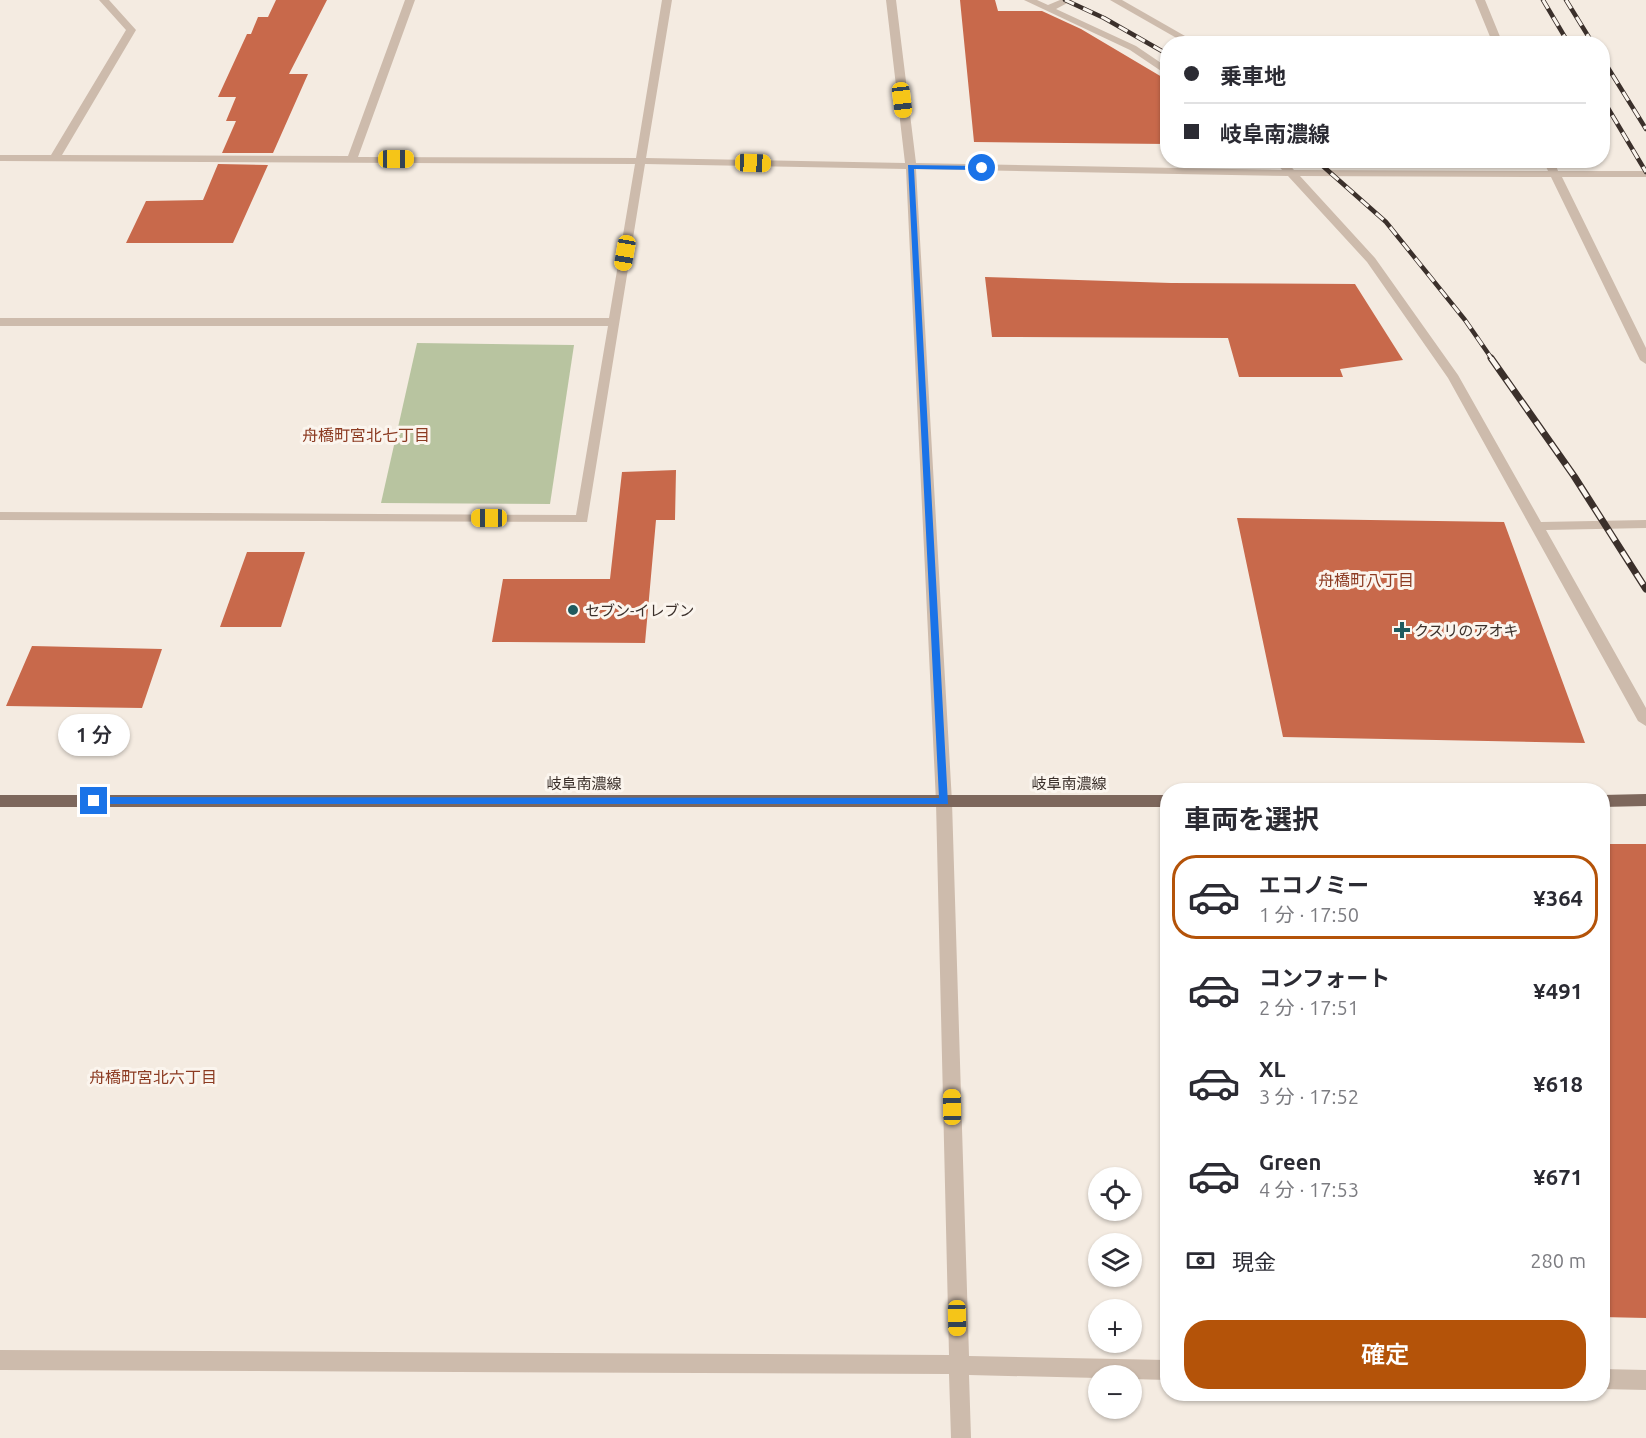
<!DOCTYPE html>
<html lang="ja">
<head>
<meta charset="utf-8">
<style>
  :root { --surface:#fff; --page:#f7f7f7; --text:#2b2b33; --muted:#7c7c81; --line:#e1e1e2; --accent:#b45309 }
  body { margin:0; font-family:Ubuntu,"Noto Sans JP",sans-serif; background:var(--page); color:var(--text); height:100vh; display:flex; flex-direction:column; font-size:22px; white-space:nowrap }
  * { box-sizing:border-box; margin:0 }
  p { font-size:20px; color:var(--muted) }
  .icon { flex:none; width:33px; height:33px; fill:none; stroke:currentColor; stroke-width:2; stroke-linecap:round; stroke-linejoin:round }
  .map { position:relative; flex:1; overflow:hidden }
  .side { position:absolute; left:1160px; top:783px; width:450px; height:618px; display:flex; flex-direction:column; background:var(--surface); border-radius:24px; box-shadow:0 2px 4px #0004 }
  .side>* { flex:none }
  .hud { position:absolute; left:1160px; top:36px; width:450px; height:132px; border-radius:24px; box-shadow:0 2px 4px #0004; display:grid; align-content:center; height:132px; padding:0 24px; background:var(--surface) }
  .buttons { position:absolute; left:1088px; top:1167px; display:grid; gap:12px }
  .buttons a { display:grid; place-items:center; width:54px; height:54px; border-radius:50%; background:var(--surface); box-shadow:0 2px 4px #0004; font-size:30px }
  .end { position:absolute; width:27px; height:27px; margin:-14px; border:8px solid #1a73e8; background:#fff; box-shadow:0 0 0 3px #fff }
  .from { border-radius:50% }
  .bubble { position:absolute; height:42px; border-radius:21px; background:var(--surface); box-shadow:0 2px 4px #0004; font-size:20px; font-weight:600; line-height:42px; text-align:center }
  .car { position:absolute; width:18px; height:36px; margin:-18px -9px; border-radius:8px; box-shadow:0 0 4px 2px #0007; background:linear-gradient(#f5c518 24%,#345 0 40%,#f5c518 0 76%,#345 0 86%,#f5c518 0) }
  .hud b { display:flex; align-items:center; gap:21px; height:57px; font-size:22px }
  .hud b+b { border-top:2px solid var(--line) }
  .hud i { width:15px; height:15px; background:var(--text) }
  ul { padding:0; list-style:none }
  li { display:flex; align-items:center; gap:18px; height:84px; margin:0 12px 9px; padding:0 12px; border:3px solid transparent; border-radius:24px }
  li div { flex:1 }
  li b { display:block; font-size:22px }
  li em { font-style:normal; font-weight:600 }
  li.selected { border-color:var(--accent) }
  li>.icon { width:54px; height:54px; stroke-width:1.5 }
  h2 { padding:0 24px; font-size:27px; line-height:72px }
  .pay { display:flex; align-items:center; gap:15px; height:66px; padding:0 24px; font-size:22px }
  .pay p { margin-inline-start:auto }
  .button { display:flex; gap:12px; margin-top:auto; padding:12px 24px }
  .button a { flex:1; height:69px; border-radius:24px; background:var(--accent); color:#fff; font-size:24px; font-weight:600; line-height:69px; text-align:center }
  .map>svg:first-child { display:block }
  .green { fill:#b8c4a0 }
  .building { fill:#c8694b }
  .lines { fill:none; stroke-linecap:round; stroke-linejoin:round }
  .minor { fill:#cdbbac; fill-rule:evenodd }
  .major { fill:#7d675c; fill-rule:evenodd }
  .rail-far1-casing { stroke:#3b302b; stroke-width:4.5 }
  .rail-casing { stroke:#3b302b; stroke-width:7 }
  .rail-far1 { stroke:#fbf5ee; stroke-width:3; stroke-dasharray:10; stroke-linecap:butt }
  .rail { stroke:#fbf5ee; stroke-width:4.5; stroke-dasharray:13; stroke-linecap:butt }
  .route { fill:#1a73e8 }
  .poi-dot { fill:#1f5a5e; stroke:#fbf5ee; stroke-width:2 }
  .labels { text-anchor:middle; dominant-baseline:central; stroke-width:6; stroke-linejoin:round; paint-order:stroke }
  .poi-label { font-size:15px; fill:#3b302b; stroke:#fbf5ee; text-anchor:start }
  .street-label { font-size:15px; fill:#3b302b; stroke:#fbf5ee }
  .neighbourhood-label { font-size:16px; fill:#8c3b22; stroke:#fbf5ee }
</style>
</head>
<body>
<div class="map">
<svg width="1646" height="1438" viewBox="0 0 1646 1438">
  <rect width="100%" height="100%" fill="#f4ebe1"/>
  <path class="green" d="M417 343 574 345 550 504 381 503Z"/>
  <path class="building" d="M276 0H327L289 74H308L273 153H222L236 121H226L236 97H218L247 34H251L258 17H268Z
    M960 0H995L998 11H1042L1081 29 1167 80V144L974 142Z
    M218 164 268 165 233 243H126L146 201 203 200Z
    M985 277 1171 283 1355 284 1403 360 1340 369 1343 377H1239L1228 338 992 337Z
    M676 470 675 520H656L645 643 492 642 503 579H610L622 472Z
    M1237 518 1504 522 1585 743 1283 737Z
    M247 552H305L281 627H220Z
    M32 646 162 649 142 708 6 706Z
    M1602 844H1646V1318L1602 1317Z"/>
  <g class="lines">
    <path class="minor" d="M99 0H109L136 30 62 155 348 156 405 0H415L358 157 636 158 662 0H672L646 158 905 163 886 0H896L916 163 1282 170 1274 160H1285L1294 170 1548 171 1543 160H1554L1558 171H1646V177H1562L1646 348V364L1640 360 1551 177 1300 176 1375 258 1458 375 1541 522 1646 520V528L1546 530 1646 708V726L1638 721 1448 378 1367 262 1288 176 916 169 952 802 969 1356 1167 1360V1380L1131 1379V1376H1098V1378L969 1375 971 1438H951L949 1374 0 1370V1350L949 1355 936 802 906 169 645 164 587 522 0 520V512L576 515 608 326H0V318H609L635 164 0 161V155H51L126 30Z
      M1024 0H1037L1048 5 1060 0H1073L1056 9 1136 46 1167 67V75L1130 50Z
      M1110 0H1122L1199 44H1187Z
      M1475 0H1485L1503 44H1493Z
      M1602 1369 1646 1370V1390L1602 1389Z"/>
    <path class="major" d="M1646 794V806L1602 807V795Z
      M0 795H1167V807H0Z"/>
    <g class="rail-far1-casing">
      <path id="rail-far1" d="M1065 0 1104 18 1167 54
        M1543 0 1569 44
        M1566 0 1593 44
        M1602 58 1646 129
        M1602 98 1646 172
        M1316 160 1386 222 1465 320 1492 359"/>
    </g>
    <g class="rail-casing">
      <path id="rail" d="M1491 358 1574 476 1646 589"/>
    </g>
    <use href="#rail-far1" class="rail-far1"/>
    <use href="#rail" class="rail"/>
  </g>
  <path class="route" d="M908 165 982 166 985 168 982 170 914 169 948 804H91V798L94 797 939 798Z"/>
  <g class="poi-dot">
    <circle cx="573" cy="610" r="6"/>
    <path d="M1399 621h6v6h6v6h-6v6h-6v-6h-6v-6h6z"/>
  </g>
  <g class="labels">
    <g class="poi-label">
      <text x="585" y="610">セブン-イレブン</text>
      <text x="1414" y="630">クスリのアオキ</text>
    </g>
    <g class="street-label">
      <text x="584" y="783">岐阜南濃線</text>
      <text x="1069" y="783">岐阜南濃線</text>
    </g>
    <g class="neighbourhood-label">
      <text x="366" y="435">舟橋町宮北七丁目</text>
      <text x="1366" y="580">舟橋町八丁目</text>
      <text x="153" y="1077">舟橋町宮北六丁目</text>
    </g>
  </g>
</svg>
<div class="buttons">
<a><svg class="icon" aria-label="locate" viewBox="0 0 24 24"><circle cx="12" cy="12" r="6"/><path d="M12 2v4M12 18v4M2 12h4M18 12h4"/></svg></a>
<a><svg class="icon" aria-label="layers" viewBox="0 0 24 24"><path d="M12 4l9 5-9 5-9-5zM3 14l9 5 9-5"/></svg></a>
<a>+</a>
<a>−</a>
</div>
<i class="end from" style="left:982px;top:168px"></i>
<i class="end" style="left:94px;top:801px"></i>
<div class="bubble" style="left:58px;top:714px;width:72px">1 分</div>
<i class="car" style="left:902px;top:100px;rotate:173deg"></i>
<i class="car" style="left:396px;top:159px;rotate:90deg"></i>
<i class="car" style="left:753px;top:163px;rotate:92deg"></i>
<i class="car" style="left:625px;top:253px;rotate:190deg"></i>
<i class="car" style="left:489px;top:518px;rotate:270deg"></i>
<i class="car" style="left:952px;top:1107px;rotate:359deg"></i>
<i class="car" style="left:957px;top:1318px;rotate:179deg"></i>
<div class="hud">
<b><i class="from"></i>乗車地</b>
<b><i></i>岐阜南濃線</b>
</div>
<section class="side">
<h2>車両を選択</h2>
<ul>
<li class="selected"><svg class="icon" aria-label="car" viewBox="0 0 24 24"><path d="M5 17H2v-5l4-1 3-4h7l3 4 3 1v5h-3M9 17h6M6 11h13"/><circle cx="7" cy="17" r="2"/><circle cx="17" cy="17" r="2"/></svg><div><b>エコノミー</b><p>1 分 · 17:50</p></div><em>¥364</em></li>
<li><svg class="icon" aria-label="car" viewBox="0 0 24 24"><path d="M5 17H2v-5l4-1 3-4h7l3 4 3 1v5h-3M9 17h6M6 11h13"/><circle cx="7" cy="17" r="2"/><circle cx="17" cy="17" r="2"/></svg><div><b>コンフォート</b><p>2 分 · 17:51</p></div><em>¥491</em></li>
<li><svg class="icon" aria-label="car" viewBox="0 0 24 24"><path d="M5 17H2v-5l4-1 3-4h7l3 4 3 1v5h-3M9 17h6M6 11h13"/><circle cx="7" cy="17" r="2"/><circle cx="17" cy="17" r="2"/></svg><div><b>XL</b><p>3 分 · 17:52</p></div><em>¥618</em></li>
<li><svg class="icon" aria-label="car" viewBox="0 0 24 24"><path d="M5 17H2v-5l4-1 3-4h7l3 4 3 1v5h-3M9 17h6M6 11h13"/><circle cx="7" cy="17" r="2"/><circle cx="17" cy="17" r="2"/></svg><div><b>Green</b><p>4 分 · 17:53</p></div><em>¥671</em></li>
</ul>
<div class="pay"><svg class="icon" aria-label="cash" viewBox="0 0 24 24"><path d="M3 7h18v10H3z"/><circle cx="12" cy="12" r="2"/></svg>現金<p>280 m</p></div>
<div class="button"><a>確定</a></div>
</section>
</div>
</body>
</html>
